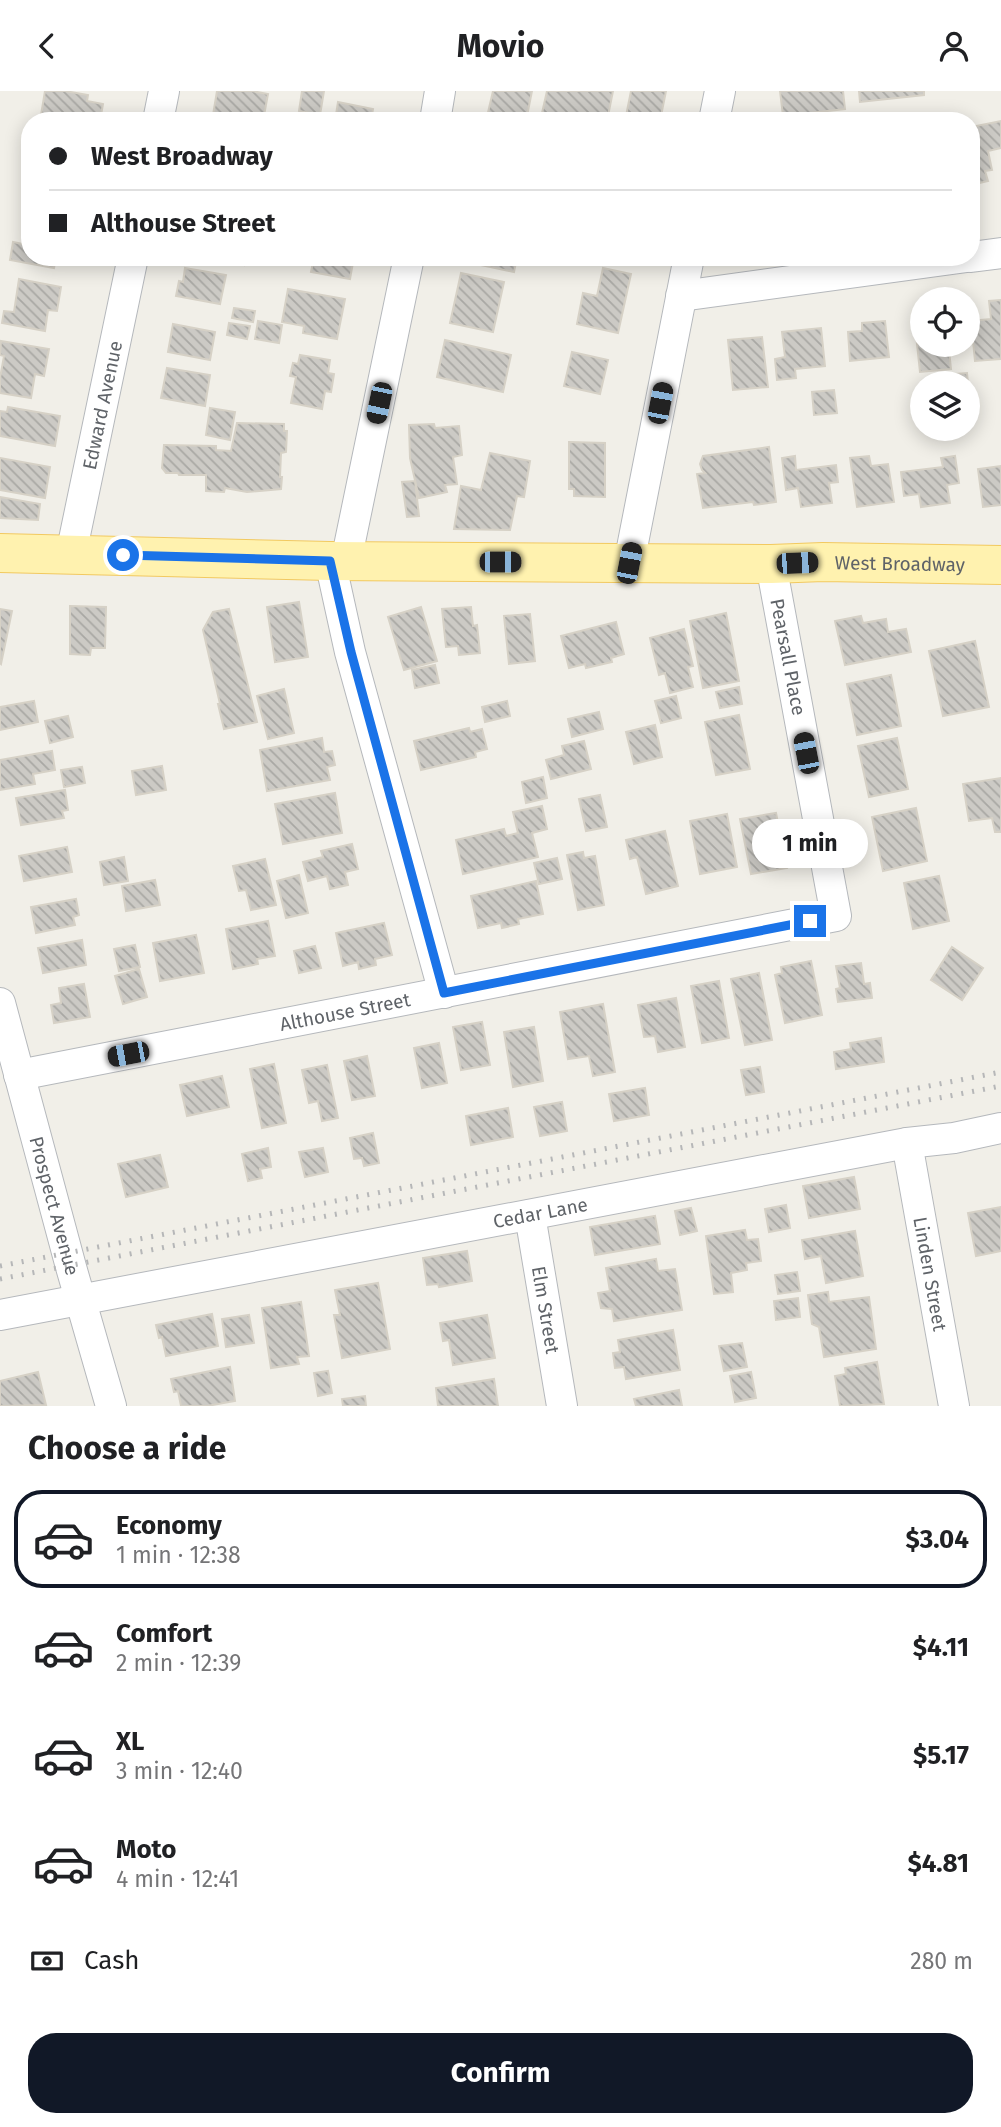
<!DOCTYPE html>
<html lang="en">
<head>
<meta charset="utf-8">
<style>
  :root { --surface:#fff; --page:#f6f6f6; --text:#202124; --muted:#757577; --line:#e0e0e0; --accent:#111827 }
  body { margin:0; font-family:"Fira Sans",sans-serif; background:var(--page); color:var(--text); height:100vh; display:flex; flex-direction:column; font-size:26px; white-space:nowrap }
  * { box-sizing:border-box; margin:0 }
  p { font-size:23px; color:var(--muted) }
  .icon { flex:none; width:38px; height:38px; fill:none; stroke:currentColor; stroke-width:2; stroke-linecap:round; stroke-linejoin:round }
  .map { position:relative; height:1315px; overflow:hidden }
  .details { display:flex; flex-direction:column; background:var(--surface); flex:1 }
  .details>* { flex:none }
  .hud { position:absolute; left:21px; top:21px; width:959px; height:154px; border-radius:28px; box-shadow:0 4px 18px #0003; display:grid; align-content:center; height:154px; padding:0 28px; background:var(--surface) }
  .controls { position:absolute; left:910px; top:196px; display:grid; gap:14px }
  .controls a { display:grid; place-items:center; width:70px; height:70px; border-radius:50%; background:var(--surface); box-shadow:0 4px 18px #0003; font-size:35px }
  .end { position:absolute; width:32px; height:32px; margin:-16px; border:9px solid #1a73e8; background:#fff; box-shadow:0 0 0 4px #fff }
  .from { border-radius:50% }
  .bubble { position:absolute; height:49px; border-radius:24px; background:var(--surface); box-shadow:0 4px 18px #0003; font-size:23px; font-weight:700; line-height:49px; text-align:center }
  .car { position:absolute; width:21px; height:42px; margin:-21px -10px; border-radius:9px; box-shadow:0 0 5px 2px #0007; background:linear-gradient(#222 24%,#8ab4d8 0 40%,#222 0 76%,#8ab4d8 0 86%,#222 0) }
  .hud b { display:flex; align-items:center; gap:24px; height:66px; font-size:26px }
  .hud b+b { border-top:2px solid var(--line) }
  .hud i { width:18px; height:18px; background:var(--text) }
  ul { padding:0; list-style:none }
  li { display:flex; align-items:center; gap:21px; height:98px; margin:0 14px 10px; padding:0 14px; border:4px solid transparent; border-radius:28px }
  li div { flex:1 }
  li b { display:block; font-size:26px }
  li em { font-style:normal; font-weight:700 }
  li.on { border-color:var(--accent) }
  li>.icon { width:63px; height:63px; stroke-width:1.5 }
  h2 { padding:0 28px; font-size:32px; line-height:84px }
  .pay { display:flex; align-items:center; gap:18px; height:77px; padding:0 28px; font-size:26px }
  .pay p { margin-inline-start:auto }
  .primary-button { display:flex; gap:14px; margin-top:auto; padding:14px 28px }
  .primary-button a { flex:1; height:80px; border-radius:28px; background:var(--accent); color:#fff; font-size:28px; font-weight:700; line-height:80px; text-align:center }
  header { display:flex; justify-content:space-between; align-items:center; height:91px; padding:0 28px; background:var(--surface); font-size:32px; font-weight:700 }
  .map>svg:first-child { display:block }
  .building { fill:url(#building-back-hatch); stroke:#d6d1c6; stroke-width:2 }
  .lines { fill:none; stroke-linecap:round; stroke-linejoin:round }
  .minor-casing { stroke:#b5b8bc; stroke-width:32 }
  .major-casing { stroke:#f2c960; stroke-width:40 }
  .minor { stroke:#fff; stroke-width:30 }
  .major { stroke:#fff2af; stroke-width:38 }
  .rail { stroke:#b6b7b8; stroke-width:5; stroke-dasharray:2 9; stroke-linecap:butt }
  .route { stroke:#1a73e8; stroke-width:9 }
  .labels { text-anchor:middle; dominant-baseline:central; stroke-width:6; stroke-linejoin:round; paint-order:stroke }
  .street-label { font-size:19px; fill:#5f6368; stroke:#fff }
</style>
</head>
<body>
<header><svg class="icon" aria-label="back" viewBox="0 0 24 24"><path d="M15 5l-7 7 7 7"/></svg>Movio<svg class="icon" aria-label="person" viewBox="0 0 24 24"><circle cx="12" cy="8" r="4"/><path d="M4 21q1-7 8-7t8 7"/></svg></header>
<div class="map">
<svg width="1001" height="1315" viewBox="0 0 1001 1315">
  <defs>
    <pattern id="building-back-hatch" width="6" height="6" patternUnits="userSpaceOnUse" patternTransform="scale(1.75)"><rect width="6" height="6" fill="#cccac5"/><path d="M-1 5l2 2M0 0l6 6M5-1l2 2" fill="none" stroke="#a9a8a4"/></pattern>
  </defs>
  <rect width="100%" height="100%" fill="#f1efe8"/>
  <path class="building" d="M45 0H65L88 4 87 10 103 13 100 30H40Z
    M217 0H252L268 3 263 30H212Z
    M302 0H324L320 24 299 20Z
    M493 0H532L526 30H486Z
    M547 0H613L607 30H578L542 22Z
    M631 0H666L660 30H625Z
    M780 0H843L845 18 783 25Z
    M859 0H924V4L860 11Z
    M338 11 373 18 371 30H335Z
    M1001 30V57L988 60 992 79 985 80 988 90 971 94V36Z
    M29 121 30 166H56L54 177 10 169 13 151 23 153Z
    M200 166H245L244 174Z
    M314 166H354L350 188 311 181Z
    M463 166H517L514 181 462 170Z
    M185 177 226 184 220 213 176 205 179 190 183 191Z
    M603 177 631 183 618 242 577 233 583 202 597 205Z
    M461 182 504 191 493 241 450 232Z
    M19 188 61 196 57 220 48 219 45 240 2 232 4 220 14 221Z
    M288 198 345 208 337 248 303 242 304 235 282 231Z
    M1001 209V268L975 270 971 230 991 228 989 210Z
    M234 217 255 220 253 231 232 227Z
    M922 224V254H953V258L949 259 951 278 920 281 914 225Z
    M258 230 282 234 279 252 255 248Z
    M885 230 889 266 850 270 848 241 862 240V232Z
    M229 232 250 235 247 248 227 244Z
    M173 233 215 241 210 269 168 261Z
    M821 237 825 275 795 278 796 287 777 289 775 268 785 266 782 241Z
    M762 246 768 296 733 299 728 249Z
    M445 249 511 264 503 301 437 286Z
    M1 250 49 258 44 285 35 283 31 307 0 302V287L4 265 0 264Z
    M572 261 608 269 600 303 564 295Z
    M300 264 330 269 328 282 334 283 331 301 325 300 322 318 291 312 296 286 290 285 293 272 298 273Z
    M167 277 210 284 205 315 161 307Z
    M967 282 968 292H944L943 284Z
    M834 299 837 322 814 324 812 301Z
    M8 316 60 325 55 355 0 345V320L7 321Z
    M210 317 235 321 230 349 206 344Z
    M237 332 284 333V340H287L286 361 281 362 280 386H282L281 398 247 401 225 397 224 401 206 400V384H179L178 382H166L162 377 164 354 216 355V359L231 360Z
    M434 333 435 337 459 335 462 364 453 366 457 393 445 394 447 401 419 407 410 367 409 334Z
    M569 351 605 352V406L574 405V398H569Z
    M769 356 776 411 754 414 753 411 703 417 697 383 705 382 702 379 700 373 703 365Z
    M490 362 530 370 524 406 517 405 510 439 454 438 461 395 481 399Z
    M795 365 796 379 836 374 838 391 829 392 832 412 801 416 798 397 786 399 782 367Z
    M869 365 871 375 888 373 894 411 857 416 850 367Z
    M955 365 959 392 947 394 950 412 921 416 919 403 904 405 901 381 943 376 941 367Z
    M0 367 50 376 45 407 0 399Z
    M1001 375V414L983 416 978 378Z
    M415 390 419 425 407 426 402 391Z
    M0 406 40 413 38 429 0 427Z
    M299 511 308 566 275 571 267 516Z
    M70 515 106 516 105 557H91L90 564 70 563Z
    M421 516 437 570 404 579 388 526Z
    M471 516 473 535 477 534 480 562 459 564 458 555 446 556 442 518Z
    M0 518 12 520 1 573 0 572Z
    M229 518 257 631 224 638 218 613H220L203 539 213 521Z
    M726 522 739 590 703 597 690 530Z
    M530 523 535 570 509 573 504 525Z
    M861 525 863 532 886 528 888 541 906 538 911 561 845 574 835 530Z
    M616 531 624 563 611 567 612 571 586 577 585 573 569 577 561 545Z
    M684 538 693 575 688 576 693 596 670 602 665 582 659 584 650 547Z
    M975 550 989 616 943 625 929 560Z
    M435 574 439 592 415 597 412 579Z
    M891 584 901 635 857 644 847 593Z
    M739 596 742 613 720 617 716 601Z
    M284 598 294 642 268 648 257 605Z
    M676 605 681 627 661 632 655 610Z
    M34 610 38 631 0 639V616Z
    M507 610 510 625 485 631 482 616Z
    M599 621 603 638 572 646 568 628Z
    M739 624 750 678 716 684 705 631Z
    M68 625 73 646 50 652 45 630Z
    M655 634 662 666 634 673 626 641Z
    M469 637 470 641 482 638 487 658 475 661 476 666 421 679 414 650Z
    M322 647 324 661 332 660 335 674 327 676 330 689 267 700 260 659Z
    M897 647 908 698 869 706 858 655Z
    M584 650 591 678 551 688 546 669 564 664 562 655Z
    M52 660 55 679 33 683 35 693 0 699V669Z
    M162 675 166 699 136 704 132 680Z
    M82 676 85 692 64 696 61 679Z
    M543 686 547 707 526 712 522 691Z
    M1001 687V741H995L992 727 969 730 963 693Z
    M65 699 68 719 62 720 64 727 21 734 16 707Z
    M335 702 342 742 283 753 275 713Z
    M600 704 607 736 586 740 579 708Z
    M542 715 547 738 532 742 538 766 463 783 456 749 504 738 506 745 518 742 513 721Z
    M916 717 927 770 883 780 872 726Z
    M776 722 787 777 751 783 740 728Z
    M727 723 737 776 700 783 690 730Z
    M665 740 678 795 646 803 637 766 630 768 626 749Z
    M352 753 358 778 345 781 348 794 330 798 327 785 308 790 303 771 323 766 321 760Z
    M67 756 72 781 24 790 19 765Z
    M583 761 584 767 595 765 604 814 578 819 567 764Z
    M124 766 128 790 104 794 100 771Z
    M557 767 562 788 539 793 534 772Z
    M265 768 276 814 251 819 246 799 239 800 233 775Z
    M299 784 308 822 286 827 277 790Z
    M939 785 949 830 913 838 904 792Z
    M155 789 160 814 126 820 122 795Z
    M536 790 543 823 518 828 519 833 502 837 501 832 478 837 471 805Z
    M76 808 79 824 73 826 75 834 36 842 31 816Z
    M268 830 275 865 257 868 258 873 233 878 226 838Z
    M384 832 392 864 375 868 376 874 359 878 358 871 343 875 336 842Z
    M196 844 204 882 160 890 153 852Z
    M82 849 86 874 43 882 38 857Z
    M135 854 140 876 119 880 114 858Z
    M315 855 321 877 299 882 294 860Z
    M952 856 983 877 962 909 931 889Z
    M811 870 822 924 785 932 775 884 782 882 781 876Z
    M861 872 864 893 870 892 872 907 838 911 836 898 840 897 836 875Z
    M139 878 147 906 123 913 115 885Z
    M759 882 772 949 745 954 731 888Z
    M719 890 729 947 702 952 691 895Z
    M84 893 90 926 54 932 51 914 61 912 59 897Z
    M676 907 685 956 658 961 655 945 644 946 638 914Z
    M603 913 615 981 593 985 589 965 568 968 560 921Z
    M482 931 490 974 461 979 453 936Z
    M534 936 543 990 513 996 504 941Z
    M881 947 884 971 836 978 834 961 851 958 850 952Z
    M439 952 447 992 422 997 414 957Z
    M367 965 375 1005 352 1009 344 970Z
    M274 973 286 1032 262 1037 250 978Z
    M327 974 338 1027 322 1030 318 1010 309 1012 302 979Z
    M760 976 764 1001 746 1004 741 979Z
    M222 985 229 1016 187 1025 180 994Z
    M645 997 649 1024 614 1030 609 1003Z
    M562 1011 567 1040 540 1045 534 1016Z
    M508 1017 513 1046 471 1054 466 1025Z
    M373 1042 379 1072 364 1075 362 1067 354 1068 350 1047Z
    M268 1057 271 1076 260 1078 262 1087 248 1090 242 1063Z
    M323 1057 328 1081 305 1086 299 1061Z
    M160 1064 168 1096 126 1106 118 1073Z
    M854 1086 860 1118 809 1127 803 1095Z
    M786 1114 790 1137 769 1141 765 1118Z
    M1001 1116V1160L976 1165 968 1122Z
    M691 1117 697 1140 680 1144 675 1120Z
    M655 1125 660 1153 595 1164 590 1136Z
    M745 1139 747 1149 758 1148 761 1170 746 1172 747 1179 731 1182 733 1201 714 1203 706 1145Z
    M855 1140 863 1185 826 1192 821 1165 805 1168 802 1149Z
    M467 1160 472 1190 439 1196 438 1193 427 1194 423 1167Z
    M656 1168 658 1180 675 1178 682 1219 614 1230 612 1218 601 1217 598 1202 610 1200 606 1177Z
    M797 1181 800 1200 778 1203 775 1184Z
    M378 1192 390 1258 342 1267 334 1224H340L335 1199Z
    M828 1201 829 1211 869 1206 876 1258 824 1266 819 1236 812 1233 808 1204Z
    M798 1207 800 1226 776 1229 774 1210Z
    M301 1211 309 1265 297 1266 299 1273 271 1277 262 1217Z
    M212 1223 218 1255 166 1265 162 1246 159 1247 156 1234Z
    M249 1224 254 1252 226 1256 222 1228Z
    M487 1224 495 1267 453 1274 449 1249 443 1250 440 1232Z
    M673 1239 680 1279 626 1288 624 1276 615 1277 613 1262 620 1261 618 1249Z
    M742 1252 747 1276 724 1280 719 1255Z
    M877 1271 884 1313 840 1315 835 1285 846 1283 845 1277Z
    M230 1276 235 1310 207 1315H181L178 1300 174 1301 171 1288Z
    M328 1280 332 1302 318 1305 314 1282Z
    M38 1281 46 1314 0 1315V1290Z
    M751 1281 756 1307 735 1311 730 1285Z
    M494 1288 498 1315H438L436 1297Z
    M679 1299 682 1315H636L634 1308Z
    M365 1305 366 1315H343L342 1308Z"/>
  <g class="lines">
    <g class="minor-casing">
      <g id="minor">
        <path d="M158 30 164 0"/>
        <path d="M435 30 440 0"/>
        <path d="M714 30 720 0"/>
        <path d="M971 166 1001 162"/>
        <path d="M681 205 967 166"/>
        <path id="s1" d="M71 463 133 166"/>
        <path d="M330 470 350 561 444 902"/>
        <path d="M346 470 409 166"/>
        <path d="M629 472 689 166"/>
        <path id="s2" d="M0 912 71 1176 111 1315"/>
        <path id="s3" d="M19 984 836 825 771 473"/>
        <path id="s4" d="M907 1052 954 1315"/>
        <path id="s5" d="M530 1124 562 1315"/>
        <path id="s6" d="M0 1224 907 1052 954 1047 1001 1037"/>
      </g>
    </g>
    <g class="major-casing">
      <g id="major">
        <path id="s7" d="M0 462 330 470 771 473 823 471 1001 474"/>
      </g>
    </g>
    <use href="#minor" class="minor"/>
    <use href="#major" class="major"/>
    <path class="rail" d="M0 1175 1001 981
      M0 1188 1001 995"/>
  </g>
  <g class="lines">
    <path class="route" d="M123 464 330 470 351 561 444 902 810 830"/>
  </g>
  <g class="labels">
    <g class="street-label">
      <text stroke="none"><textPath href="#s1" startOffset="152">Edward Avenue</textPath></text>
      <text stroke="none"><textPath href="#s7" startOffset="900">West Broadway</textPath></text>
      <text transform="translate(788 566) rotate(79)">Pearsall Place</text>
      <text stroke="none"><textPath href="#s3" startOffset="332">Althouse Street</textPath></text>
      <text stroke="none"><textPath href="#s2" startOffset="210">Prospect Avenue</textPath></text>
      <text stroke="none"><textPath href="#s6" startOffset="550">Cedar Lane</textPath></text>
      <text stroke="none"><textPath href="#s4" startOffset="133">Linden Street</textPath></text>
      <text stroke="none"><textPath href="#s5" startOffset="96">Elm Street</textPath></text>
    </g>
  </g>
</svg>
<div class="controls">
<a><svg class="icon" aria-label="locate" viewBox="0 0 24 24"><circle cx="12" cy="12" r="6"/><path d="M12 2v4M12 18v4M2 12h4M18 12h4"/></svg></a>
<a><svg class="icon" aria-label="layers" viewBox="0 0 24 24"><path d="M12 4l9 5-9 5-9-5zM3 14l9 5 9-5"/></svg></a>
</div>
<i class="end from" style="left:123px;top:464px"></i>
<i class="end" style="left:810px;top:830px"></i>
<div class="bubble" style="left:752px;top:728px;width:116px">1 min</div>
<i class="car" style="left:379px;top:312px;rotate:192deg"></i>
<i class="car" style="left:660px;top:312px;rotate:11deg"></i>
<i class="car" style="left:500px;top:471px;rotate:90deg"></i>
<i class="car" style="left:629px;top:472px;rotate:11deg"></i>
<i class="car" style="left:797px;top:472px;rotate:88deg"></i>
<i class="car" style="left:806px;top:662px;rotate:349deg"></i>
<i class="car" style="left:128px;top:963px;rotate:259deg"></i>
<div class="hud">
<b><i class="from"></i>West Broadway</b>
<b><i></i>Althouse Street</b>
</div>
</div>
<section class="details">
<h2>Choose a ride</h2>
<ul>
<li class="on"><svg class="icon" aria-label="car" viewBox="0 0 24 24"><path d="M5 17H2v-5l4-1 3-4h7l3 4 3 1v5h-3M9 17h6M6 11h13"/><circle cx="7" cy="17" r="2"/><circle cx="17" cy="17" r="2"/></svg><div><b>Economy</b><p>1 min · 12:38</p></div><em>$3.04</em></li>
<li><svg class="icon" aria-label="car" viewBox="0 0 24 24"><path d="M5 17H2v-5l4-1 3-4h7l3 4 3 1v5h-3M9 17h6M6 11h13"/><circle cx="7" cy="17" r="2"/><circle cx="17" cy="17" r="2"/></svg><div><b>Comfort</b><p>2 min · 12:39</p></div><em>$4.11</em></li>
<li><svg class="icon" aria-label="car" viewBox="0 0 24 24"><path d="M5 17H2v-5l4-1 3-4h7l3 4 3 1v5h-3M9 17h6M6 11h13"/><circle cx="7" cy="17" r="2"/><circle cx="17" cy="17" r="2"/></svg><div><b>XL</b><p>3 min · 12:40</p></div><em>$5.17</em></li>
<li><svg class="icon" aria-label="car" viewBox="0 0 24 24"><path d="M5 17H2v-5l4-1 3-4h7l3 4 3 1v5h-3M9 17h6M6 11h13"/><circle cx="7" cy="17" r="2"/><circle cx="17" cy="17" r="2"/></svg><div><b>Moto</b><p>4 min · 12:41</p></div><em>$4.81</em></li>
</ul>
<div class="pay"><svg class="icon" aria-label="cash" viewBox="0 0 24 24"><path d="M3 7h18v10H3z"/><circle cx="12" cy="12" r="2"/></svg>Cash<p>280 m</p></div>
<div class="primary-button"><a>Confirm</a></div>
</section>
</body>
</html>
